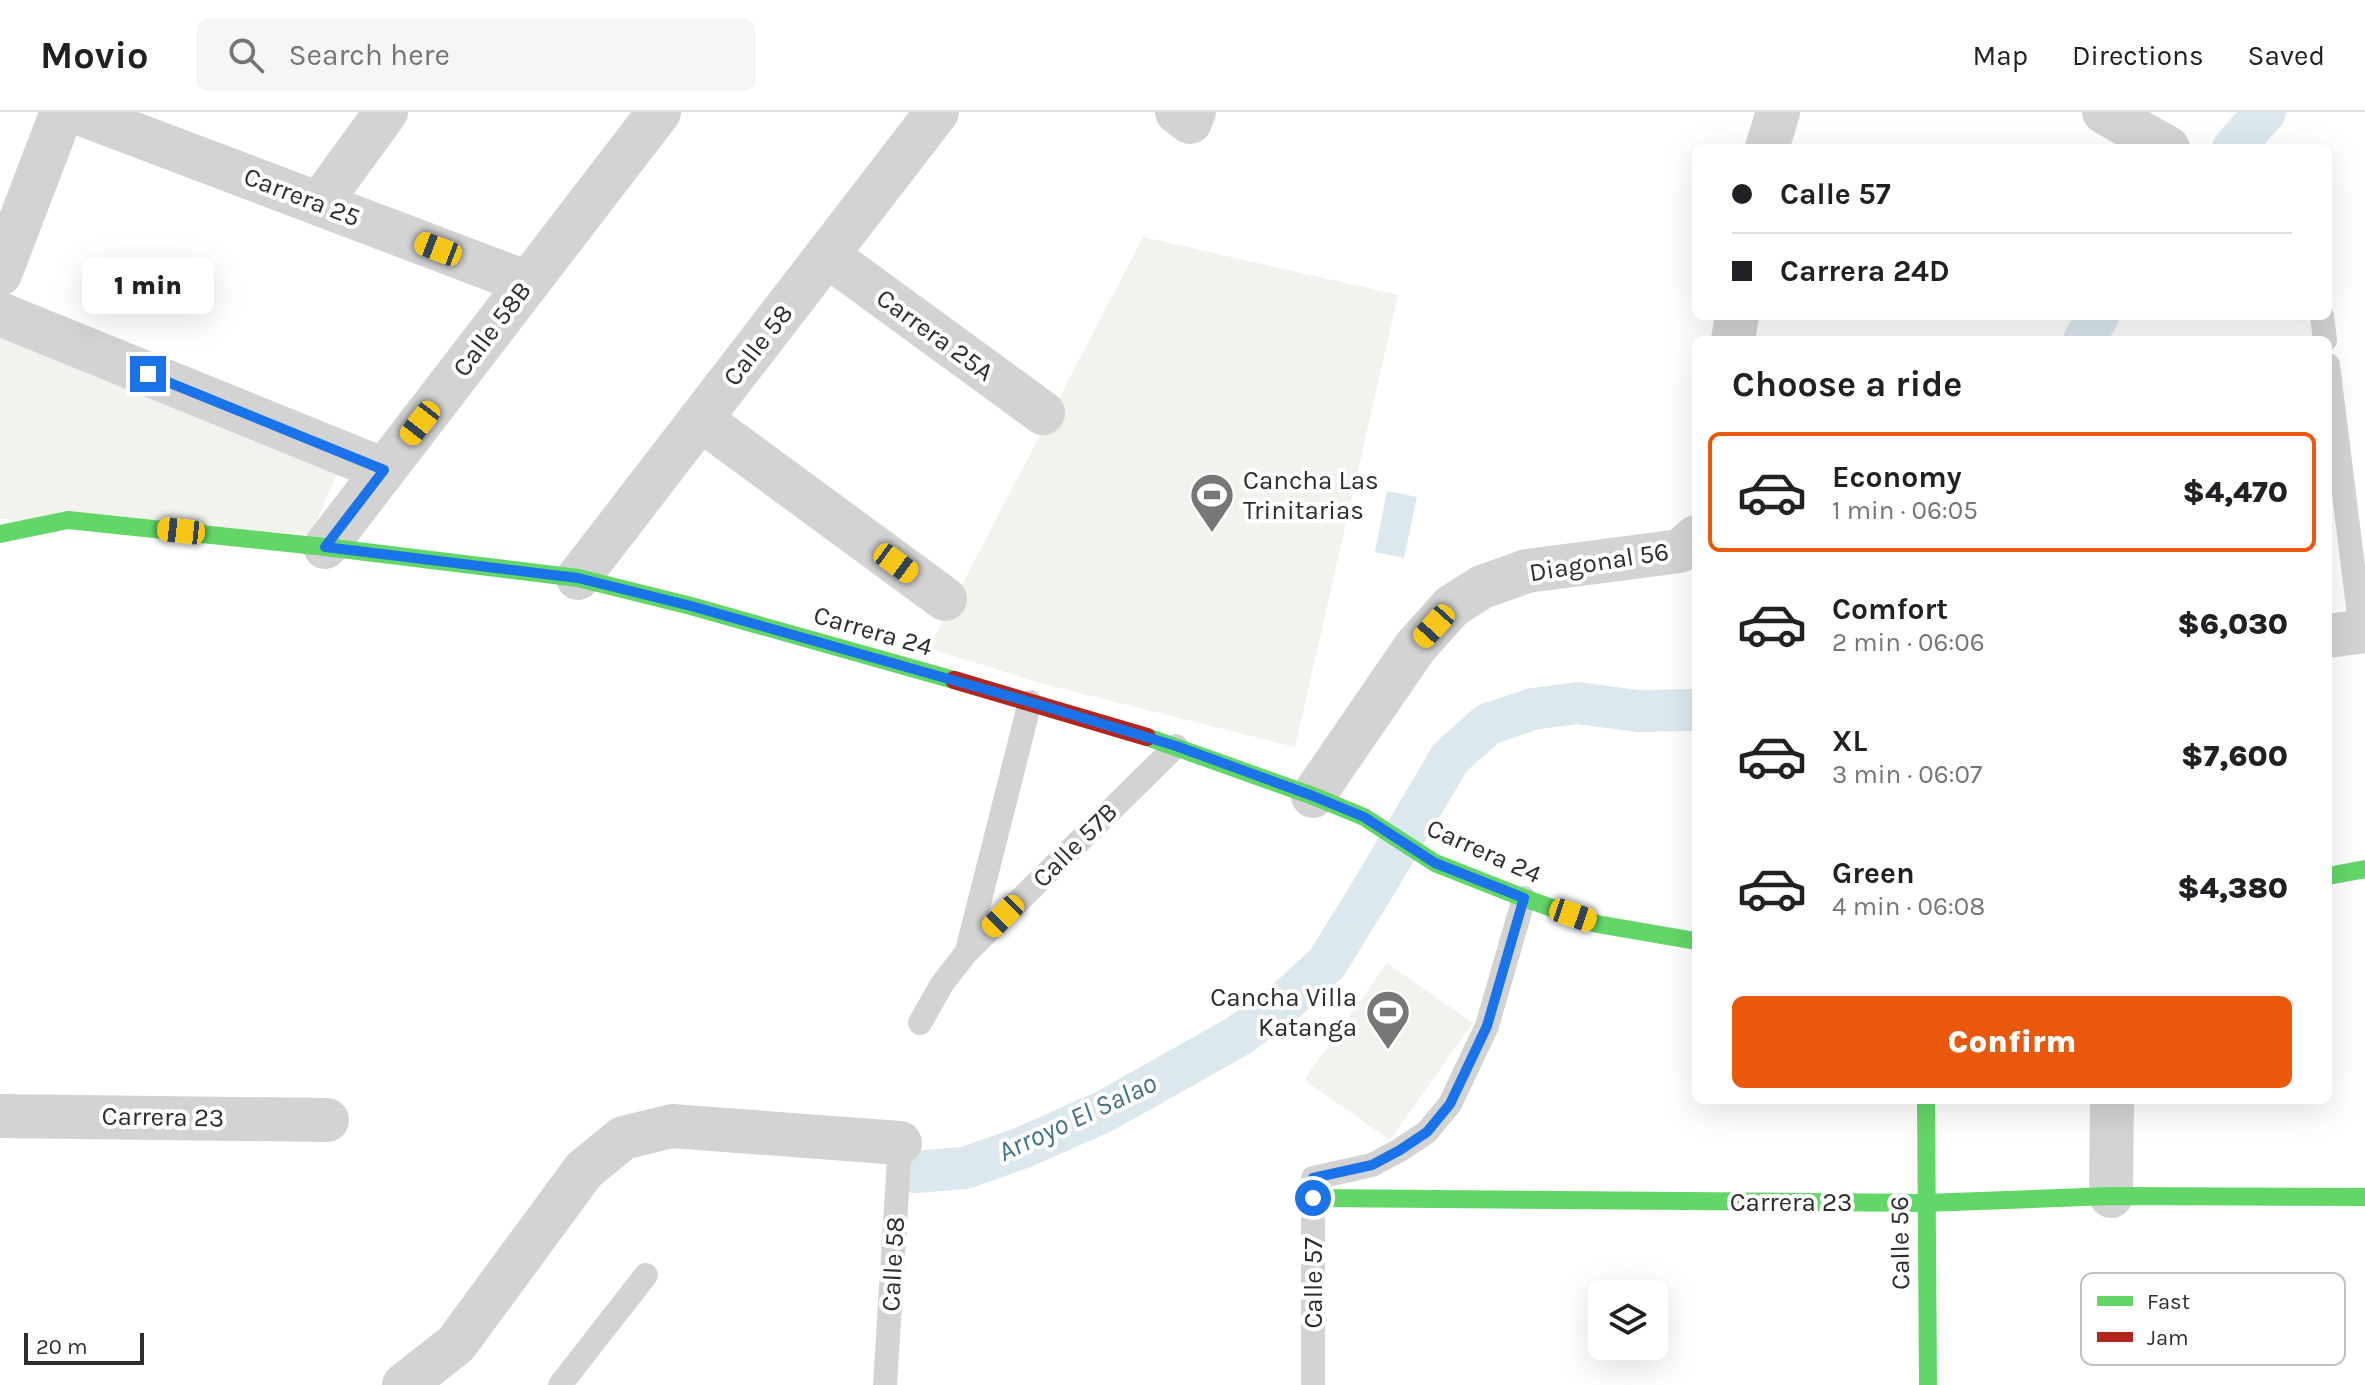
<!DOCTYPE html>
<html lang="en">
<head>
<meta charset="utf-8">
<style>
  :root { --surface:#fff; --page:#f6f6f6; --text:#202124; --muted:#757577; --line:#e0e0e0; --accent:#ea580c }
  body { margin:0; font-family:Karla,sans-serif; background:var(--page); color:var(--text); height:100vh; display:flex; flex-direction:column; font-size:30px; white-space:nowrap }
  * { box-sizing:border-box; margin:0 }
  p { font-size:26px; color:var(--muted) }
  .icon { flex:none; width:44px; height:44px; fill:none; stroke:currentColor; stroke-width:2; stroke-linecap:round; stroke-linejoin:round }
  .map { position:relative; flex:1; overflow:hidden }
  .sheet { position:absolute; left:1692px; top:224px; width:640px; height:768px; display:flex; flex-direction:column; background:var(--surface); border-radius:12px; box-shadow:0 8px 32px #0002 }
  .sheet>* { flex:none }
  .top-card { position:absolute; left:1692px; top:32px; width:640px; height:176px; border-radius:12px; box-shadow:0 8px 32px #0002; display:grid; align-content:center; height:176px; padding:0 40px; background:var(--surface) }
  .tools { position:absolute; left:1588px; top:1168px; display:grid; gap:16px }
  .tools a { display:grid; place-items:center; width:80px; height:80px; border-radius:12px; background:var(--surface); box-shadow:0 8px 32px #0002; font-size:40px }
  .scale { position:absolute; left:24px; bottom:20px; width:120px; box-sizing:border-box; padding-left:8px; border:4px solid #2e2e2e; border-top:0; font-size:22px; line-height:28px; white-space:nowrap; color:#2e2e2e; -webkit-text-stroke:6px #fff; paint-order:stroke }
  .end { position:absolute; width:36px; height:36px; margin:-18px; border:10px solid #1a73e8; background:#fff; box-shadow:0 0 0 4px #fff }
  .from { border-radius:50% }
  .bubble { position:absolute; height:56px; border-radius:12px; background:var(--surface); box-shadow:0 8px 32px #0002; font-size:26px; font-weight:800; line-height:56px; text-align:center }
  .car { position:absolute; width:24px; height:48px; margin:-24px -12px; border-radius:10px; box-shadow:0 0 6px 2px #0007; background:linear-gradient(#f5c518 24%,#345 0 40%,#f5c518 0 76%,#345 0 86%,#f5c518 0) }
  .top-card b { display:flex; align-items:center; gap:28px; height:76px; font-size:30px }
  .top-card b+b { border-top:2px solid var(--line) }
  .top-card i { width:20px; height:20px; background:var(--text) }
  ul { padding:0; list-style:none }
  li { display:flex; align-items:center; gap:24px; height:120px; margin:0 16px 12px; padding:0 24px; border:4px solid transparent; border-radius:12px }
  li div { flex:1 }
  li b { display:block; font-size:30px }
  li em { font-style:normal; font-weight:800 }
  li.on { border-color:var(--accent) }
  li>.icon { width:72px; height:72px; stroke-width:1.5 }
  h2 { padding:0 40px; font-size:36px; line-height:96px }
  .cta { display:flex; gap:16px; margin-top:auto; padding:16px 40px }
  .cta a { flex:1; height:92px; border-radius:12px; background:var(--accent); color:#fff; font-size:32px; font-weight:800; line-height:92px; text-align:center }
  header { display:flex; align-items:center; gap:48px; box-sizing:border-box; height:112px; padding:0 40px; background:var(--surface); border-bottom:2px solid var(--line) }
  header strong { font-size:38px }
  nav { display:flex; gap:44px; margin-inline-start:auto; font-size:28px }
  .search { width:560px; height:72px; background:var(--page); display:flex; align-items:center; gap:20px; box-sizing:border-box; padding:0 28px; border-radius:12px; color:var(--muted); font-size:30px }
  .map>svg:first-child { display:block }
  .green { fill:#f1f3ec }
  .water { fill:#dbe9ef }
  .lines { fill:none; stroke-linecap:round; stroke-linejoin:round }
  .canal { stroke:#dbe9ef; stroke-width:42 }
  .lane { stroke:#d3d3d3; stroke-width:24 }
  .street { stroke:#d3d3d3; stroke-width:44 }
  .fast { stroke:#63d668; stroke-width:18 }
  .jam { stroke:#b3261e; stroke-width:18 }
  .route { stroke:#1a73e8; stroke-width:10 }
  .labels { text-anchor:middle; dominant-baseline:central; stroke-width:8; stroke-linejoin:round; paint-order:stroke }
  .street-label { font-size:26px; fill:#2e2e2e; stroke:#fff }
  .poi-label { font-size:26px; fill:#2e2e2e; stroke:#fff; text-anchor:start }
  .water-label { font-size:28px; font-style:italic; fill:#447288; stroke:#fff }
  .key { fill:#fff; stroke:#c0c0c0; stroke-width:2 }
  .key-label { font-size:22px; fill:#2e2e2e }
</style>
</head>
<body>
<header>
<strong>Movio</strong>
<div class="search"><svg class="icon" aria-label="search" viewBox="0 0 24 24"><circle cx="10" cy="10" r="6"/><path d="M15 15l6 6"/></svg>Search here</div>
<nav><a>Map</a><a>Directions</a><a>Saved</a></nav>
</header>
<div class="map">
<svg width="2365" height="1273" viewBox="0 0 2365 1273">
  <rect width="100%" height="100%" fill="#fff"/>
  <path class="green" d="M1143 125 1398 183 1295 635 1040 571 929 536Z
    M0 213 338 360 311 422 0 407Z
    M1387 851 1473 911 1390 1028 1304 968Z"/>
  <path class="water" d="M1387 379 1417 385 1404 446 1375 440Z"/>
  <g class="lines">
    <path class="canal" d="M2233 36 2265 0
      M2084 228 2098 204
      M915 1060 965 1056 1024 1035 1105 999 1238 924 1287 888 1327 851 1377 770 1450 646 1488 612 1533 597 1577 591 1638 599 1696 598"/>
    <path class="lane" d="M2322 204 2325 228
      M2328 253 2361 519
      M967 839 1030 590
      M920 911 942 872 966 841 1176 634
      M560 1273 646 1163
      M885 1273 900 1031
      M1313 1273V1066L1372 1053 1400 1038 1427 1020 1450 992 1487 914 1524 786"/>
    <path class="street" d="M76 0 528 171
      M1177 0 1190 10 1194 0
      M2104 0 2168 36
      M1767 36 1778 0
      M319 92 386 0
      M828 144 1043 301
      M0 162 62 0
      M0 202 384 358
      M1733 228 1737 204
      M700 307 945 487
      M325 435 659 0
      M578 466 937 0
      M2328 524 2365 519
      M1313 684 1416 534 1452 494 1482 475 1527 459 1680 439 1696 425
      M0 1004 327 1008
      M2111 1084 2112 988
      M404 1273 456 1232 584 1058 623 1026 672 1014 900 1031"/>
    <path class="fast" d="M0 422 68 408 325 435 578 466 691 494 954 568
      M1147 625 1313 684 1364 705 1435 751 1524 786 1597 812 1696 829
      M2328 764 2365 757
      M1926 988 1928 1273
      M1313 1086 1925 1091 2111 1084 2365 1085"/>
    <path class="jam" d="M954 568 1147 625"/>
  </g>
  <g class="lines">
    <path class="route" d="M148 262 384 358 325 435 578 466 691 494 1030 590 1176 634 1313 684 1364 705 1435 751 1524 786 1487 914 1450 992 1427 1020 1400 1038 1372 1053 1313 1066V1086"/>
  </g>
  <defs>
    <g id="stadium-pin" transform="scale(2.3)"><path d="M0 17L-7.5 6A9.5 9.5 0 1 1 7.5 6Z" fill="#777" stroke="#fff"/><path d="M0-5a6.5 5 0 1 0 0 10a6.5 5 0 1 0 0-10ZM-3.5-1.8h7v3.6h-7Z" fill="#fff"/></g>
  </defs>
  <g fill-rule="evenodd">
    <use href="#stadium-pin" x="1212" y="383"/>
    <use href="#stadium-pin" x="1388" y="900"/>
  </g>
  <g class="labels">
    <g class="street-label">
      <text transform="translate(302 85) rotate(21)">Carrera 25</text>
      <text transform="translate(492 217) rotate(-53)">Calle 58B</text>
      <text transform="translate(935 223) rotate(36)">Carrera 25A</text>
      <text transform="translate(758 233) rotate(-52)">Calle 58</text>
      <text transform="translate(1599 450) rotate(-9)">Diagonal 56</text>
      <text transform="translate(873 519) rotate(16)">Carrera 24</text>
      <text transform="translate(1075 733) rotate(-45)">Calle 57B</text>
      <text transform="translate(1484 739) rotate(24)">Carrera 24</text>
      <text transform="translate(163 1005) rotate(1)">Carrera 23</text>
      <text x="1791" y="1090">Carrera 23</text>
      <text transform="translate(1900 1131) rotate(-91)">Calle 56</text>
      <text transform="translate(893 1152) rotate(-87)">Calle 58</text>
      <text transform="translate(1313 1171) rotate(-90)">Calle 57</text>
    </g>
    <g class="poi-label">
      <text x="1243" y="368">Cancha Las<tspan x="1243" dy="30">Trinitarias</tspan></text>
      <text x="1357" y="885" text-anchor="end">Cancha Villa<tspan x="1357" dy="30">Katanga</tspan></text>
    </g>
    <g class="water-label">
      <text transform="translate(1077 1005) rotate(-25)">Arroyo El Salao</text>
    </g>
  </g>
  <rect x="2081" y="1161" width="264" height="92" rx="12" class="key"/>
  <rect x="2097" y="1184" width="36" height="10" fill="#63d668"/>
  <rect x="2097" y="1220" width="36" height="10" fill="#b3261e"/>
  <g class="key-label">
    <text x="2147" y="1197">Fast</text>
    <text x="2147" y="1233">Jam</text>
  </g>
</svg>
<div class="tools">
<a><svg class="icon" aria-label="layers" viewBox="0 0 24 24"><path d="M12 4l9 5-9 5-9-5zM3 14l9 5 9-5"/></svg></a>
</div>
<div class="scale">20 m</div>
<i class="end from" style="left:1313px;top:1086px"></i>
<i class="end" style="left:148px;top:262px"></i>
<div class="bubble" style="left:82px;top:146px;width:132px">1 min</div>
<i class="car" style="left:438px;top:137px;rotate:291deg"></i>
<i class="car" style="left:420px;top:311px;rotate:218deg"></i>
<i class="car" style="left:181px;top:419px;rotate:276deg"></i>
<i class="car" style="left:896px;top:451px;rotate:126deg"></i>
<i class="car" style="left:1434px;top:514px;rotate:222deg"></i>
<i class="car" style="left:1573px;top:803px;rotate:109deg"></i>
<i class="car" style="left:1003px;top:804px;rotate:225deg"></i>
<div class="top-card">
<b><i class="from"></i>Calle 57</b>
<b><i></i>Carrera 24D</b>
</div>
<section class="sheet">
<h2>Choose a ride</h2>
<ul>
<li class="on"><svg class="icon" aria-label="car" viewBox="0 0 24 24"><path d="M5 17H2v-5l4-1 3-4h7l3 4 3 1v5h-3M9 17h6M6 11h13"/><circle cx="7" cy="17" r="2"/><circle cx="17" cy="17" r="2"/></svg><div><b>Economy</b><p>1 min · 06:05</p></div><em>$4,470</em></li>
<li><svg class="icon" aria-label="car" viewBox="0 0 24 24"><path d="M5 17H2v-5l4-1 3-4h7l3 4 3 1v5h-3M9 17h6M6 11h13"/><circle cx="7" cy="17" r="2"/><circle cx="17" cy="17" r="2"/></svg><div><b>Comfort</b><p>2 min · 06:06</p></div><em>$6,030</em></li>
<li><svg class="icon" aria-label="car" viewBox="0 0 24 24"><path d="M5 17H2v-5l4-1 3-4h7l3 4 3 1v5h-3M9 17h6M6 11h13"/><circle cx="7" cy="17" r="2"/><circle cx="17" cy="17" r="2"/></svg><div><b>XL</b><p>3 min · 06:07</p></div><em>$7,600</em></li>
<li><svg class="icon" aria-label="car" viewBox="0 0 24 24"><path d="M5 17H2v-5l4-1 3-4h7l3 4 3 1v5h-3M9 17h6M6 11h13"/><circle cx="7" cy="17" r="2"/><circle cx="17" cy="17" r="2"/></svg><div><b>Green</b><p>4 min · 06:08</p></div><em>$4,380</em></li>
</ul>
<div class="cta"><a>Confirm</a></div>
</section>
</div>
</body>
</html>
